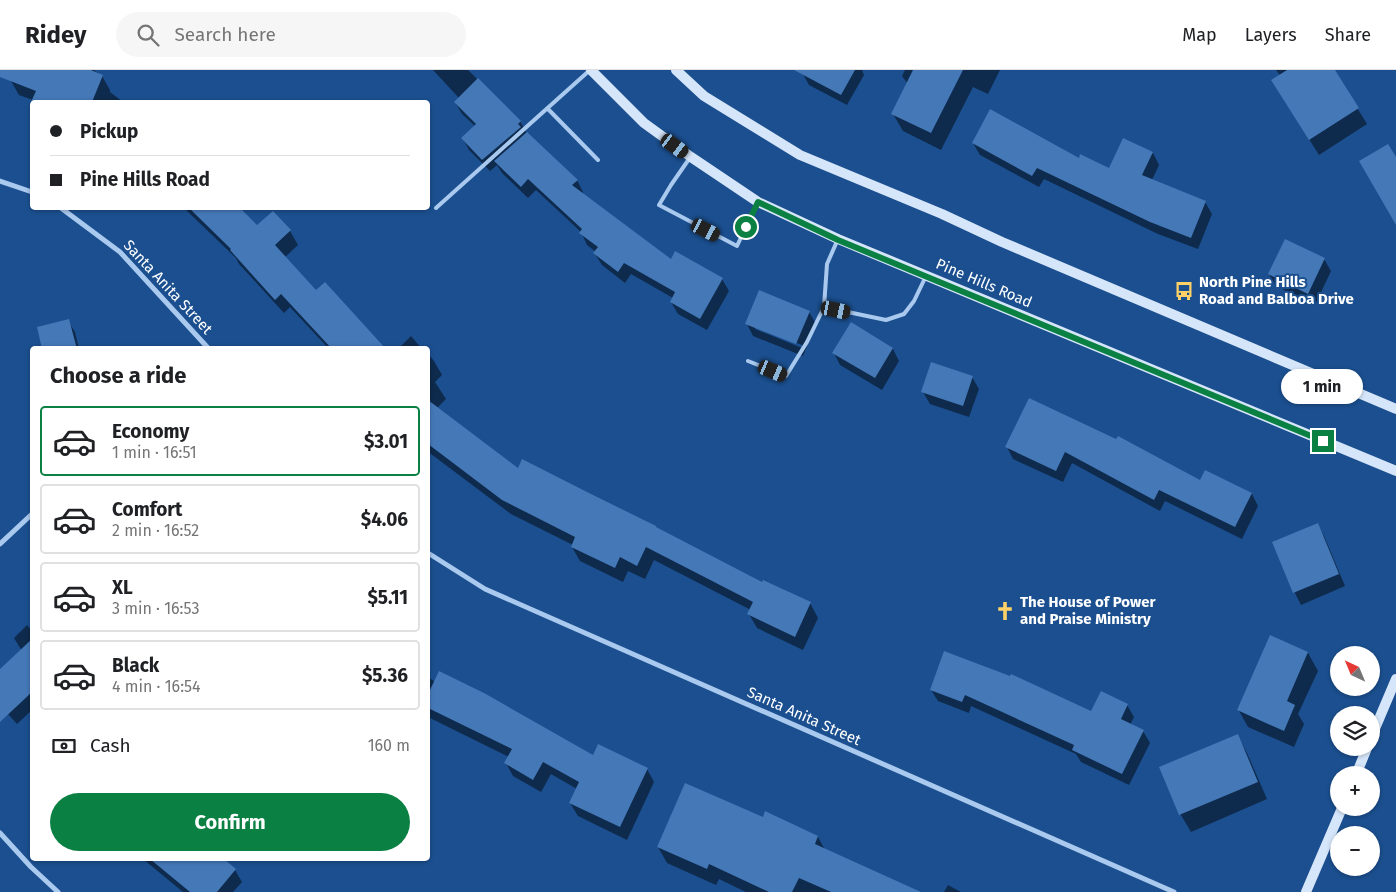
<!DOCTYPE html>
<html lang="en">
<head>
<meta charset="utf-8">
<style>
  :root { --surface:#fff; --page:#f6f6f6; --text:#202124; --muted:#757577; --line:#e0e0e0; --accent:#0b8043 }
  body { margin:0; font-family:"Fira Sans",sans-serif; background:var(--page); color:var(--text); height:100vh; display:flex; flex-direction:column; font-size:19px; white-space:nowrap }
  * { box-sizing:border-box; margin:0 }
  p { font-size:16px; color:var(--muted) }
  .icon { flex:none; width:28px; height:28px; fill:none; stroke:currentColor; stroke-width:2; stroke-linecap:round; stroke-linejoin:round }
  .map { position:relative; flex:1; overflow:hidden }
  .panel { position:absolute; left:30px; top:276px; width:400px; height:515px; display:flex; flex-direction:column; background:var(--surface); border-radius:5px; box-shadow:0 1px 4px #0004 }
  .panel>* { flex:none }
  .guide { position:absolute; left:30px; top:30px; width:400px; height:110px; border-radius:5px; box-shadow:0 1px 4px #0004; display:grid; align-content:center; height:110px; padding:0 20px; background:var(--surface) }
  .needle { width:32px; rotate:316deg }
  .tools { position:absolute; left:1330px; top:576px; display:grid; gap:10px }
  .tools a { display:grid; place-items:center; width:50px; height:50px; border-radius:50%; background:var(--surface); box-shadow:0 1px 4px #0004; font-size:25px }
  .end { position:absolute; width:22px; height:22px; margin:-11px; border:6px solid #0b8043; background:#fff; box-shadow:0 0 0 2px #fff }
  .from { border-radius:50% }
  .bubble { position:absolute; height:35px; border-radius:18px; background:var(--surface); box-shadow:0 1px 4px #0004; font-size:16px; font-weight:700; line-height:35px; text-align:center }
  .car { position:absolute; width:15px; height:30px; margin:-15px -8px; border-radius:6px; box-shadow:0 0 4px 1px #0007; background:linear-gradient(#222 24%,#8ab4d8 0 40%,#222 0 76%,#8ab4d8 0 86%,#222 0) }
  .guide b { display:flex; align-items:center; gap:18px; height:48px; font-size:19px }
  .guide b+b { border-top:1px solid var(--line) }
  .guide i { width:12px; height:12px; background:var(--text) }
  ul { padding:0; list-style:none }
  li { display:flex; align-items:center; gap:15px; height:70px; margin:0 10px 8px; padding:0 10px; border:2px solid var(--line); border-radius:5px }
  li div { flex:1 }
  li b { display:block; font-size:19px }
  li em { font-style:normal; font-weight:700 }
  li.on { border-color:var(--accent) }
  li>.icon { width:45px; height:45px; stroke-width:1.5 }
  h2 { padding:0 20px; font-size:22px; line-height:60px }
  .pay { display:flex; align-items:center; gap:12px; height:55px; padding:0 20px; font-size:19px }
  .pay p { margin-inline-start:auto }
  .button { display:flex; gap:10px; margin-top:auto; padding:10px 20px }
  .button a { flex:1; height:58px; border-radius:30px; background:var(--accent); color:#fff; font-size:20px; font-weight:700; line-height:58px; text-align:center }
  header { display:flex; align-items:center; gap:30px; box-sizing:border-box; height:70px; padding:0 25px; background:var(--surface); border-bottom:1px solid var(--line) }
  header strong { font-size:24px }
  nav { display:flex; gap:28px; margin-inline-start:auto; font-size:18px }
  .search { width:350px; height:45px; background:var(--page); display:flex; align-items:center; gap:12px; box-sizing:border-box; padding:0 18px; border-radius:28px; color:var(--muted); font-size:19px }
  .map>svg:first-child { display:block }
  .shadow { fill:#0007; fill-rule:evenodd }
  .building { fill:#4478b7 }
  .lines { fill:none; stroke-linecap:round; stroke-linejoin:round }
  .lane { stroke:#a9c9ee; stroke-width:4 }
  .street { stroke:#a9c9ee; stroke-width:5 }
  .secondary { stroke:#d6e6fa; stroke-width:10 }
  .route { stroke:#0b8043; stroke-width:6 }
  .labels { text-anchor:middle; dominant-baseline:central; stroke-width:4; stroke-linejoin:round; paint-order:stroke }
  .poi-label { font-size:15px; font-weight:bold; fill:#fff; stroke:#1b4f8f; text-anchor:start }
  .street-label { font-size:15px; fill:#fff; stroke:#1b4f8f }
</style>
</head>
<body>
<header>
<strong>Ridey</strong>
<div class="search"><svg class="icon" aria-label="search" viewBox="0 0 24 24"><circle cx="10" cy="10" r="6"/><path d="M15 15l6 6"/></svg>Search here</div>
<nav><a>Map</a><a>Layers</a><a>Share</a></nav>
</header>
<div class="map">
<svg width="1396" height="822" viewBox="0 0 1396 822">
  <rect width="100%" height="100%" fill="#1b4f8f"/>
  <path class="shadow" d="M15 0H94L102 6 110 20V22L123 32H32V34V33L33 30 19 25 11 11Z
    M433 0H468L520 51 527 64 577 110 583 122 582 124 671 191 722 209 729 221 707 260 678 244 671 232 673 228 631 204 625 213 602 195 595 184 596 182 587 175 581 162 536 120 528 128 502 103 497 95 490 101 469 80 463 69 475 56 462 44 455 32 459 28Z
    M805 0H862L864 5 847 35 809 15 803 4Z
    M905 0H1000L988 24 973 17 941 80 903 61 893 44 908 14 902 6Z
    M1276 0H1334L1367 54 1319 85 1282 26 1280 5Z
    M973 73 1109 99 1153 83 1159 95 1152 110 1205 132 1212 144 1198 179 1158 164 1044 109 1039 117 980 85Z
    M184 138H238L257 156 290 161 298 175 284 188 316 222 384 279H329L290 237 284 243 239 194 236 188Z
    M1285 171 1324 189 1331 201 1315 235 1276 216 1269 204Z
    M809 242 816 254 803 286 753 266 747 254ZM755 257 802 275V278L755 259Z
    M68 251 75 262 79 279H44Z
    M411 266 422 279H398Z
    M893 279 899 291 882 320 840 295 834 283Z
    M428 284 434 291 442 305 435 312 446 329 437 338 518 400 656 458 763 514 810 533 818 548 803 580 757 558 749 544 751 540 654 490 645 509 628 501 623 512 580 491 572 477 573 475 511 444 431 384 428 380Z
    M972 307 979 319 969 347 930 334 923 322Z
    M1029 329 1201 411 1205 402 1252 424 1258 436 1242 469 1165 431 1160 441 1072 393 1063 412 1013 389 1007 377Z
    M1317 454 1324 466 1345 516 1301 535 1295 523 1273 473Z
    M27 555 32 561V640L17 654 0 635V601L22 581 14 568Z
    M1271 567 1308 583 1318 601 1298 644 1304 654 1294 677 1248 657 1238 639Z
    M428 607 435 612 593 686 647 699 654 712 627 770 578 746 570 733 577 719 551 704 541 722 513 706 506 693 509 687 428 647Z
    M931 620 1091 643 1127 635 1134 647 1130 655 1143 661 1150 673 1129 715 1081 692 1076 684 971 636 969 643 938 631Z
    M1237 665 1247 683 1267 729 1191 762 1181 745 1161 698Z
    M818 767 825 780 898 822H746L719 809 716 815 667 793 658 777Z
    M143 789H222L235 800 242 812 233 822H183Z
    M948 815 961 822H944Z"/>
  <path class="building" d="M0 0H91L103 5 92 32H31L36 21 0 7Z
    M794 0H855L841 25Z
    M913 0H963L931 63 891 44Z
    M1287 0H1335L1359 38 1309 70 1271 10Z
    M478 8 521 51 518 54 521 57 482 90 461 68 476 54 454 32Z
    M990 39 1079 88 1080 84 1109 98 1123 68 1153 82 1142 105 1206 131 1191 168 1150 152 1037 98 1032 106 972 73Z
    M527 62 578 110 572 115 671 189 675 181 723 208 700 249 670 232 675 222 624 193 618 202 593 183 598 177 579 163 582 159 528 109 521 117 494 91Z
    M1388 74 1396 87V155L1359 91Z
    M189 138H240L257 155 273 141 291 160 275 175 316 220 325 212 386 279H332L281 224 275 230 230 180 231 179Z
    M1285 169 1325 188 1308 224 1268 204Z
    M759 220 810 241 796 274 745 254Z
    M69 249 77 279H42L37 257Z
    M851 252 893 278 875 308 832 283Z
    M931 292 973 306 963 336 921 322Z
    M1029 328 1116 369 1118 366 1200 410 1205 400 1252 423 1235 457 1159 420 1154 430 1065 382 1056 401 1005 377Z
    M428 330 518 398 522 389 589 423 656 456V457L762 512 763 510 811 532 795 567 747 544 753 532 646 477 637 496 620 487 615 498 571 477 575 467 502 430 428 374Z
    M1318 453 1339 504 1293 523 1272 472Z
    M1270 565 1308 582 1287 631 1295 635 1284 661 1237 640Z
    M32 569V622L0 652V599Z
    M944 581 1010 606 1011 604 1091 641 1101 621 1128 634 1121 649 1144 660 1122 704 1072 680 1074 675 965 625 962 632 930 620Z
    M439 601 484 623 593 685 598 674 648 698 620 757 569 733 579 712 543 692 533 710 504 693 512 679 428 638V624Z
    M1238 664 1258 712 1179 745 1159 697Z
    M685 713 763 747 765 741 818 766 815 774 921 822H831L799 808 792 822H769L709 794 707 799 657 777Z
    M150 789H224L236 799 217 822H190Z"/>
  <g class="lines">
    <path class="lane" d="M548 39 598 90
      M689 89 671 115 659 135 737 176 757 133
      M436 138 590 0
      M838 169 827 194 824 237 886 250 904 244 914 231 926 206
      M748 291 786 306 807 272 824 237"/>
    <path class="street" d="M0 111 32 122
      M61 138 120 182 209 279
      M0 474 32 444
      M428 483 485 519 1174 822
      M0 763 31 797 58 822"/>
    <path class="secondary" d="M591 0 644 53 691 87 758 132 838 169 1396 401
      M676 0 704 26 800 85 942 144 1002 172 1396 339
      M1371 668 1396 609
      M1356 705 1367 678
      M1306 822 1342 738"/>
  </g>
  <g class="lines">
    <path class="route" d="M746 157 758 132 838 170 1323 371"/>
  </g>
  <defs>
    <g id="bus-bare" transform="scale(1.5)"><path d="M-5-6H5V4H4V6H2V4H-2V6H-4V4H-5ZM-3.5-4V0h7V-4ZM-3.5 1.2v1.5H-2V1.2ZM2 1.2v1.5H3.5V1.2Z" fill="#ffd166" stroke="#1b4f8f" stroke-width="2.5" paint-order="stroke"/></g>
    <g id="church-bare" transform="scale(1.5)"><path d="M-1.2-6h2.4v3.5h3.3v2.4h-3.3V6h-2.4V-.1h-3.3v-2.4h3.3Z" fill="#ffd166" stroke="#1b4f8f" stroke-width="2.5" paint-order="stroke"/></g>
  </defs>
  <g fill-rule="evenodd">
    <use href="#bus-bare" x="1184" y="221"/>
    <use href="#church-bare" x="1005" y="541"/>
  </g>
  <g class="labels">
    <g class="poi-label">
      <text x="1199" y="212">North Pine Hills<tspan x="1199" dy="17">Road and Balboa Drive</tspan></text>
      <text x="1020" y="532">The House of Power<tspan x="1020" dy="17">and Praise Ministry</tspan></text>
    </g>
    <g class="street-label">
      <text transform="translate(984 213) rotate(23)">Pine Hills Road</text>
      <text transform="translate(168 217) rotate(47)">Santa Anita Street</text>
      <text transform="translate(804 646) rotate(24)">Santa Anita Street</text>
    </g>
  </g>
</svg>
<div class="tools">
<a><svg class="needle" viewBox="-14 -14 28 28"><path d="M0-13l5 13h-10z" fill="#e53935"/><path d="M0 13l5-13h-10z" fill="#757577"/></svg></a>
<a><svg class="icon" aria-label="layers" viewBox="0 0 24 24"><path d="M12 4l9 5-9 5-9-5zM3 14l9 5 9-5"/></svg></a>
<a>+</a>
<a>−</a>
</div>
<i class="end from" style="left:746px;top:157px"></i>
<i class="end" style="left:1323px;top:371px"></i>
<div class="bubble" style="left:1281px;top:299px;width:82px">1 min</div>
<i class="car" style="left:675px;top:76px;rotate:126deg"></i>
<i class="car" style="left:706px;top:160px;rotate:117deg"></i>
<i class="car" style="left:836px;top:240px;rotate:102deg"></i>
<i class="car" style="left:773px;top:301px;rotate:113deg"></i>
<div class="guide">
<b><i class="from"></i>Pickup</b>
<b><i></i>Pine Hills Road</b>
</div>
<section class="panel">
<h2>Choose a ride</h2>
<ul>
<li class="on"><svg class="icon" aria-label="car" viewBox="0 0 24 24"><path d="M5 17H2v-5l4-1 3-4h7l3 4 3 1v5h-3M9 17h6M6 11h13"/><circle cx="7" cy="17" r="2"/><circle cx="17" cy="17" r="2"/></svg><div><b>Economy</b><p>1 min · 16:51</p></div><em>$3.01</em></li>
<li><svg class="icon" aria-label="car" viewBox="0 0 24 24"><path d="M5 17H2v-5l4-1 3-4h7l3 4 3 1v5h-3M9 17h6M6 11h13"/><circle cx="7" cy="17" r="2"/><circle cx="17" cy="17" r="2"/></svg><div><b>Comfort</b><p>2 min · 16:52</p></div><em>$4.06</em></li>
<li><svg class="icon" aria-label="car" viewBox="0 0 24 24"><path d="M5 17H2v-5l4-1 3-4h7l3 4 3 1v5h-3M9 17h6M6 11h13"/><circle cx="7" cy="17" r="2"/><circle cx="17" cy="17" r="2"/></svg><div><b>XL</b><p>3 min · 16:53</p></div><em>$5.11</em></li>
<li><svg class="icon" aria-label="car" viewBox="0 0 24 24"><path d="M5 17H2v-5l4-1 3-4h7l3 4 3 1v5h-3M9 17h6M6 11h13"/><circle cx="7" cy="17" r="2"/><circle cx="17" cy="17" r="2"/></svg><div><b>Black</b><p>4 min · 16:54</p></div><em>$5.36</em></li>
</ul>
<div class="pay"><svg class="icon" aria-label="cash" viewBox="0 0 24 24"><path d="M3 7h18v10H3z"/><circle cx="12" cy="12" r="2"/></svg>Cash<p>160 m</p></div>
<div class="button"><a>Confirm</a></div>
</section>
</div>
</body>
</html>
